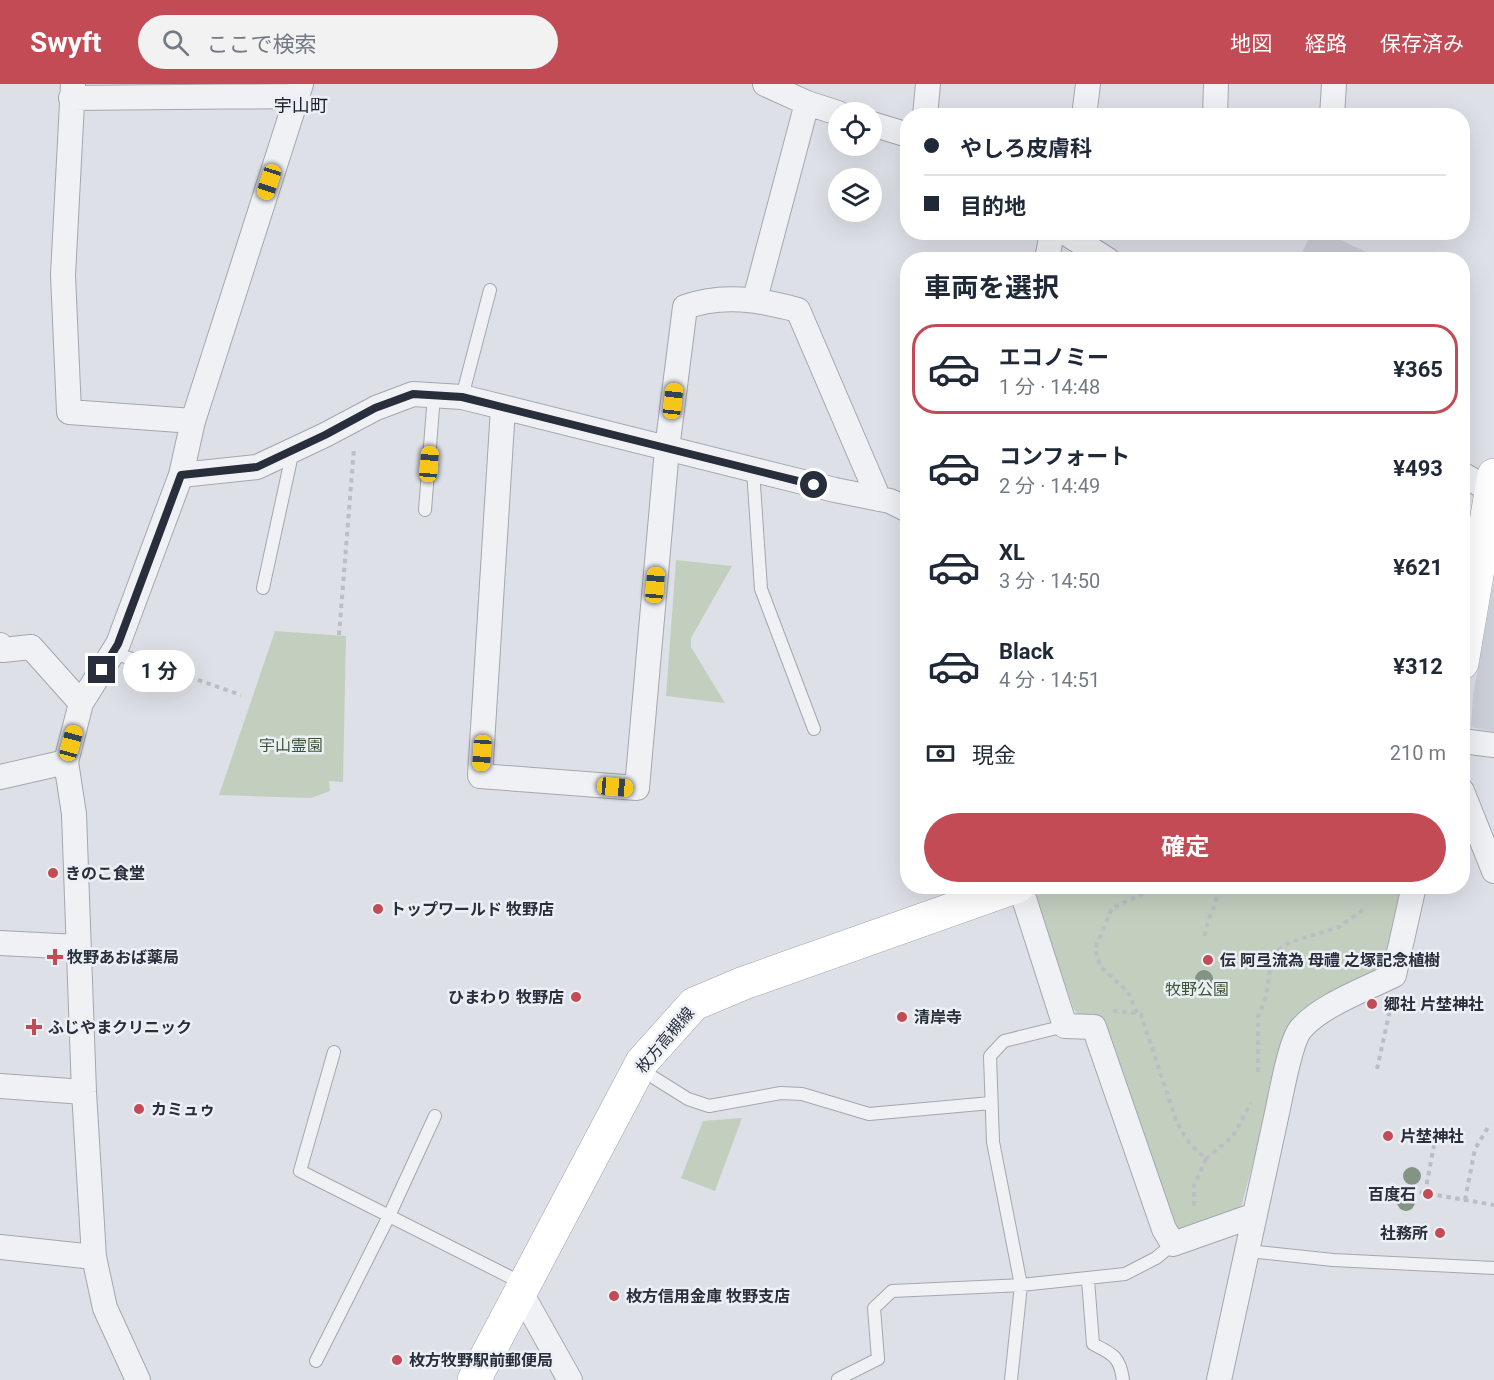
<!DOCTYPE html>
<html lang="ja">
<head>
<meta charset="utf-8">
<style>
  :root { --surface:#fff; --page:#f2f2f3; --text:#1f2937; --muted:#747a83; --line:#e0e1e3; --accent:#c24b56 }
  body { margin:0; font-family:Roboto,"Noto Sans JP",sans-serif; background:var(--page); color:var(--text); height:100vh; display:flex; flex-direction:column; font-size:22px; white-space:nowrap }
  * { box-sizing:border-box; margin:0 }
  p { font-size:20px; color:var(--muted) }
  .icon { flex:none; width:33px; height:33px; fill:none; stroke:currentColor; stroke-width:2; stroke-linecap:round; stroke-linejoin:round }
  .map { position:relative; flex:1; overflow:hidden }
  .panel { position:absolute; left:900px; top:168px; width:570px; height:642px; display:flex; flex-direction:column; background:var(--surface); border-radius:24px; box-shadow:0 6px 24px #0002 }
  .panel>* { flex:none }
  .hud { position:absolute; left:900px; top:24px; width:570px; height:132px; border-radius:24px; box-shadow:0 6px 24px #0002; display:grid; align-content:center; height:132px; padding:0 24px; background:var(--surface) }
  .controls { position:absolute; left:828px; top:18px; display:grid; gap:12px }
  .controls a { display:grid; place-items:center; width:54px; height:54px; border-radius:50%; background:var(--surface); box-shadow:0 6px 24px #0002; font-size:30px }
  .end { position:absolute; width:27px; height:27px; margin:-14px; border:8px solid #282e3b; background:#fff; box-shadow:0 0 0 3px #fff }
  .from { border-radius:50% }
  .bubble { position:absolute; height:42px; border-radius:21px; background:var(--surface); box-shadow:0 6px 24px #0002; font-size:20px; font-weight:700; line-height:42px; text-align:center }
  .car { position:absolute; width:18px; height:36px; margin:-18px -9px; border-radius:8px; box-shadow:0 0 4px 2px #0007; background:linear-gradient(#f5c518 24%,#345 0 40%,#f5c518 0 76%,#345 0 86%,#f5c518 0) }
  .hud b { display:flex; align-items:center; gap:21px; height:57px; font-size:22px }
  .hud b+b { border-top:2px solid var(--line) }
  .hud i { width:15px; height:15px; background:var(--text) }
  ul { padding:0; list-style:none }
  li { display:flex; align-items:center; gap:18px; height:90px; margin:0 12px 9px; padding:0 12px; border:3px solid transparent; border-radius:24px }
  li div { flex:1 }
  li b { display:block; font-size:22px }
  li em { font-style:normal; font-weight:700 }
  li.active { border-color:var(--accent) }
  li>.icon { width:54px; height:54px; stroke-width:1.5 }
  h2 { padding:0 24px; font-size:27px; line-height:72px }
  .pay { display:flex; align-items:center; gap:15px; height:66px; padding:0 24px; font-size:22px }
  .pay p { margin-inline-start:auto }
  .primary-button { display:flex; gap:12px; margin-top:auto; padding:12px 24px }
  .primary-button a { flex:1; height:69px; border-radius:36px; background:var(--accent); color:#fff; font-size:24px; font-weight:700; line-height:69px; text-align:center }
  header { display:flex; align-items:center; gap:36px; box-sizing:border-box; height:84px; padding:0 30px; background:var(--accent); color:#fff }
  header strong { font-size:28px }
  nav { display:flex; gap:33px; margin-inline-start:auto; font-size:21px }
  .search { width:420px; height:54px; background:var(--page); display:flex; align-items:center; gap:15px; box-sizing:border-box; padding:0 21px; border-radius:33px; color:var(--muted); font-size:22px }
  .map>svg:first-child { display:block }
  .built { fill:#cbcfd7 }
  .green { fill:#c2cfbf }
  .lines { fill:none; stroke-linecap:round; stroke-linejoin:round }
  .lane-casing { stroke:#a3a7af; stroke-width:14 }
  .street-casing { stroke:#a3a7af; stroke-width:26 }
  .primary-casing { stroke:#9da4b0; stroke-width:34 }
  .path { stroke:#bbbec4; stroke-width:4; stroke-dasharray:4.5 4.5; stroke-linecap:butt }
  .lane { stroke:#eff1f4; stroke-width:12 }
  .street { stroke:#eff1f4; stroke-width:24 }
  .primary { stroke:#fff; stroke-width:33 }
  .tree { fill:#839485 }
  .route { stroke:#282e3b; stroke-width:8 }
  .poi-dot { fill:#c24b56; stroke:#eceff3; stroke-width:2 }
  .labels { text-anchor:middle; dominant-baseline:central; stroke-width:5; stroke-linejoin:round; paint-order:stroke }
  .park-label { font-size:16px; fill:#3a5536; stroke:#eceff3 }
  .poi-label { font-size:16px; font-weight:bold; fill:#282e3b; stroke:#eceff3; text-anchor:start }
  .street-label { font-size:16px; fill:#282e3b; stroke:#eceff3 }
  .neighbourhood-label { font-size:18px; fill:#1a1f2b; stroke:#eceff3 }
</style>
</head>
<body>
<header>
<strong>Swyft</strong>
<div class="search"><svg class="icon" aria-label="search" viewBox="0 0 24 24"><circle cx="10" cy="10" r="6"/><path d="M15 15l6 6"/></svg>ここで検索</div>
<nav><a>地図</a><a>経路</a><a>保存済み</a></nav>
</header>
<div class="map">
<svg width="1494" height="1296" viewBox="0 0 1494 1296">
  <rect width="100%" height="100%" fill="#dde0e6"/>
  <path class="built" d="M1312 148 1326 149 1381 175H1299Z
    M1494 496V648L1471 643 1473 612Z"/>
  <path class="green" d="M676 476 732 482 691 554V563L725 619 666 612Z
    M275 547 346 552 343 698 329 697 330 707 311 714 219 711Z
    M1058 802 1404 803 1388 875 1373 889 1295 932 1284 963 1240 1127 1185 1149 1172 1139 1100 939 1077 930 1073 923 1035 812Z
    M742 1034 715 1107 681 1094 703 1037Z"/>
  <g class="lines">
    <g class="lane-casing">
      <path id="lane" d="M462 313 490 206
        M753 386 761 505 814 645
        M425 426 434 311
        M263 504 293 366
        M112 569 163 584
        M334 968 300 1087 524 1200
        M640 985 688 1015 709 1022 781 1009 802 1010 869 1030 991 1019
        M1248 1167 1333 1176 1494 1184
        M1088 1196 1093 1260C1113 1270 1120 1273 1123 1296
        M316 1277 389 1132 435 1032
        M838 1295 878 1275 874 1224 892 1207 1021 1201 1125 1190 1156 1174 1173 1160
        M1011 1296 1021 1201 993 1058 990 972 1004 957 1065 942"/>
    </g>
    <g class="street-casing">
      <path id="street" d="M73 0 63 191 69 328 193 337
        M765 0 807 19 838 29
        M71 14 297 12
        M925 32 928 0
        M1084 32 1088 0
        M1215 32 1216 0
        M1332 32 1334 0
        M872 40 908 51
        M1064 148 1108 176
        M1047 176 1052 148
        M755 215 807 19
        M503 324 480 692 637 704 667 365 685 223C723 209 760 216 798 226L879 415
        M1462 390 1491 407
        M181 391 257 383 325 351 376 324 413 310 462 313 835 406 890 417 908 426
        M0 561 3 566 31 563 81 619
        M1462 657 1494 661
        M0 693 66 678
        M1462 707 1494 787
        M1020 802 1065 942 1094 943 1164 1145 1173 1160 1255 1131
        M0 859 78 863
        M0 1002 84 1008
        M0 1163 94 1173 84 1008 74 730 66 678 81 619 118 560 181 391 193 337 301 0
        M94 1173 105 1224 138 1296
        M520 1207 570 1296
        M1219 1296C1238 1207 1257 1118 1277 1029 1281 1011 1290 959 1300 946 1319 922 1366 905 1394 891L1414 802"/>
    </g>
    <g class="primary-casing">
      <path id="primary" d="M1462 579 1494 391
        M474 1296 642 978 694 920 744 899 1018 802"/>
    </g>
    <path class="path" d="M339 551 354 364
      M181 590 241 611
      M1205 852C1206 834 1218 821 1218 802
      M1181 898 1192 897
      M1113 927 1137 929 1141 931 1177 1039 1190 1060 1206 1075 1194 1101V1126
      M1137 929 1128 908 1100 882 1095 865 1112 824 1160 802
      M1377 985 1391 921
      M1258 988V933L1266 913 1271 878 1278 866 1290 858 1339 843 1364 825
      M1206 1075 1233 1052 1251 1019
      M1402 1105 1494 1121
      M1425 1109 1435 1056
      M1465 1116 1475 1065 1490 1040"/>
    <use href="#lane" class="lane"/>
    <use href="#street" class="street"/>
    <use href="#primary" class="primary"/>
  </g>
  <g class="tree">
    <circle cx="1204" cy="895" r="9"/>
    <circle cx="1412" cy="1092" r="9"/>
    <circle cx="1406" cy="1118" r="9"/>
  </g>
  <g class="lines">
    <path class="route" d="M102 586 118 560 181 391 257 383 325 351 375 324 413 310 462 313 814 401"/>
  </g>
  <g class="poi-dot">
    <circle cx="53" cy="789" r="6"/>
    <circle cx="378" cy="825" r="6"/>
    <path d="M52 864h6v6h6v6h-6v6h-6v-6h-6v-6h6z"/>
    <circle cx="1208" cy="876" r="6"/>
    <circle cx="576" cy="913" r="6"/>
    <circle cx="1372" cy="920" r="6"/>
    <circle cx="902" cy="933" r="6"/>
    <path d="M31 934h6v6h6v6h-6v6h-6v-6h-6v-6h6z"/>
    <circle cx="139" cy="1025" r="6"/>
    <circle cx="1388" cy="1052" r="6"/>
    <circle cx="1428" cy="1110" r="6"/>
    <circle cx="1440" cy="1149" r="6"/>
    <circle cx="614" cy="1212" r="6"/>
    <circle cx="397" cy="1276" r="6"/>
  </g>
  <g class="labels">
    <g class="park-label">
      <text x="291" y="661">宇山霊園</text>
      <text x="1197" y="905">牧野公園</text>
    </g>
    <g class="poi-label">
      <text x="65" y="789">きのこ食堂</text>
      <text x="390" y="825">トップワールド 牧野店</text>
      <text x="67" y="873">牧野あおば薬局</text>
      <text x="1220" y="876">伝 阿弖流為 母禮 之塚記念植樹</text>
      <text x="564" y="913" text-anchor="end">ひまわり 牧野店</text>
      <text x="1384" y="920">郷社 片埜神社</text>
      <text x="914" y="933">清岸寺</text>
      <text x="48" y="943">ふじやまクリニック</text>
      <text x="151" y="1025">カミュゥ</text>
      <text x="1400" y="1052">片埜神社</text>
      <text x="1416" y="1110" text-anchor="end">百度石</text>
      <text x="1428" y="1149" text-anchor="end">社務所</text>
      <text x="626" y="1212">枚方信用金庫 牧野支店</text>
      <text x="409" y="1276">枚方牧野駅前郵便局</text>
    </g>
    <g class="street-label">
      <text transform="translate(665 956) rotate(-50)">枚方高槻線</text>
    </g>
    <g class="neighbourhood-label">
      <text x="301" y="21">宇山町</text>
    </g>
  </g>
</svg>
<div class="controls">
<a><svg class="icon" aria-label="locate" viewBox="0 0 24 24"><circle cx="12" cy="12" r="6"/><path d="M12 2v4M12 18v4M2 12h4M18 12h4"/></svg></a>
<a><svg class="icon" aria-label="layers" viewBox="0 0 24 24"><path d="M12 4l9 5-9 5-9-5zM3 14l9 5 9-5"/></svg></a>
</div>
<i class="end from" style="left:814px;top:401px"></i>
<i class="end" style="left:102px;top:586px"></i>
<div class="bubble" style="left:123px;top:566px;width:72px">1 分</div>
<i class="car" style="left:269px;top:98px;rotate:198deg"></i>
<i class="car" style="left:673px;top:317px;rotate:7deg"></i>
<i class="car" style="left:429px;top:380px;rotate:5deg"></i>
<i class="car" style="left:655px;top:501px;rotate:5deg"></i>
<i class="car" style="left:71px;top:659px;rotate:15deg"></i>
<i class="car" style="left:482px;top:669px;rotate:184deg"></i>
<i class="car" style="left:615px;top:703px;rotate:95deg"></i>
<div class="hud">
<b><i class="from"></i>やしろ皮膚科</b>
<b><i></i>目的地</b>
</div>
<section class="panel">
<h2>車両を選択</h2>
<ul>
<li class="active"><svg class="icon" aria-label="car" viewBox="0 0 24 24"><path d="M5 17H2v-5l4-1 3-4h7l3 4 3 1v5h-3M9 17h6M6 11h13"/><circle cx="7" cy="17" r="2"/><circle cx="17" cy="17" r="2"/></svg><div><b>エコノミー</b><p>1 分 · 14:48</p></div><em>¥365</em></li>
<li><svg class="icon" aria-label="car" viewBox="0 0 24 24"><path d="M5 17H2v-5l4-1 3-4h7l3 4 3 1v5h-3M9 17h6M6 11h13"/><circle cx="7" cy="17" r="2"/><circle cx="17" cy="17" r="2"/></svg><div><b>コンフォート</b><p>2 分 · 14:49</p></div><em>¥493</em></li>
<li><svg class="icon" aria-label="car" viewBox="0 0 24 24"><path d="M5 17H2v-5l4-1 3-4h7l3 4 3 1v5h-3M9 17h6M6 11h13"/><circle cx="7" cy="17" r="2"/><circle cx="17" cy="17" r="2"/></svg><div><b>XL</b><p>3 分 · 14:50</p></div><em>¥621</em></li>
<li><svg class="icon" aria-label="car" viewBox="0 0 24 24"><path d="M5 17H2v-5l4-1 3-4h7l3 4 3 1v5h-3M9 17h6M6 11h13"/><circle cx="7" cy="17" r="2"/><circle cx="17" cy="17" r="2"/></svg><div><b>Black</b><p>4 分 · 14:51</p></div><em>¥312</em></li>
</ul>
<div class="pay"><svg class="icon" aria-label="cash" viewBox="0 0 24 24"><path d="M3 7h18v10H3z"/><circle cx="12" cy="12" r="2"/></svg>現金<p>210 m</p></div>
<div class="primary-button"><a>確定</a></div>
</section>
</div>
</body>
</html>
